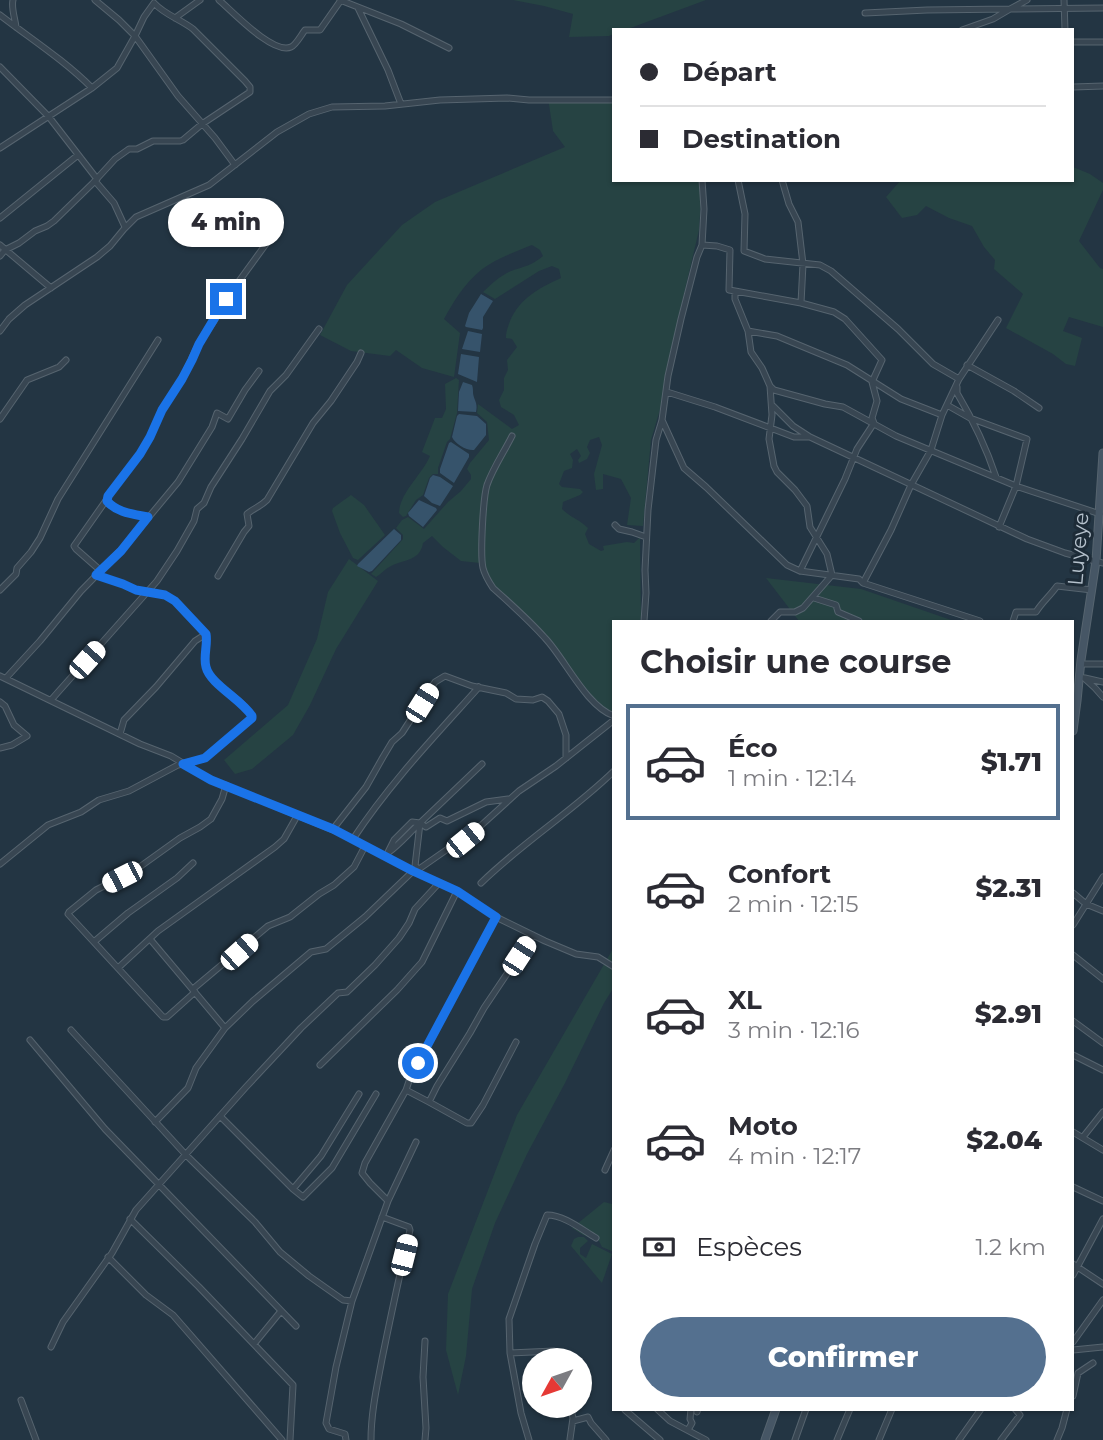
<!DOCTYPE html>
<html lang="fr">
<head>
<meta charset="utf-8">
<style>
  :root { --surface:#fff; --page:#f7f7f7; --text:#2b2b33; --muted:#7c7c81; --line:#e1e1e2; --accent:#54708f }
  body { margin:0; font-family:Montserrat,sans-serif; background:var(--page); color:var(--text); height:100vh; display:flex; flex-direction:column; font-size:26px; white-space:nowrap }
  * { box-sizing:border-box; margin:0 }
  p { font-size:23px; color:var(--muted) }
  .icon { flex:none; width:38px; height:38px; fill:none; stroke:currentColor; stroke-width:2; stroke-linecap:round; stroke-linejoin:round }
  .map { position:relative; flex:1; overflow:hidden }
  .sheet { position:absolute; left:612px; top:620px; width:462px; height:791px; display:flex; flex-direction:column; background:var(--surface); border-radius:0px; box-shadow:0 2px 5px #0004 }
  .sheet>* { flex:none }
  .hud { position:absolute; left:612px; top:28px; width:462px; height:154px; border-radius:0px; box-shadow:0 2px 5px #0004; display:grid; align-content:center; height:154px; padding:0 28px; background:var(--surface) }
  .needle { width:46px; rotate:230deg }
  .fabs { position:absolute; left:522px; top:1348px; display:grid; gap:14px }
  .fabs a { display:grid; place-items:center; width:70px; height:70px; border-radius:50%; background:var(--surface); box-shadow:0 2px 5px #0004; font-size:35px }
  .end { position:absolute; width:32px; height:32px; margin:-16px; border:9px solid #1a73e8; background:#fff; box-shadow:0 0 0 4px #fff }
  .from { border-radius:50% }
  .bubble { position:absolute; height:49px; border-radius:24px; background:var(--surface); box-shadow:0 2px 5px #0004; font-size:23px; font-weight:800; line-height:49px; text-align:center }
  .car { position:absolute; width:21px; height:42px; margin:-21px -10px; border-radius:9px; box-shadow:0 0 5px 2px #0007; background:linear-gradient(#fff 24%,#345 0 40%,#fff 0 76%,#345 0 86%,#fff 0) }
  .hud b { display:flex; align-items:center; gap:24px; height:66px; font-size:26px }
  .hud b+b { border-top:2px solid var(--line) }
  .hud i { width:18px; height:18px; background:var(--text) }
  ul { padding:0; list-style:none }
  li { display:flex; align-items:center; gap:21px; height:116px; margin:0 14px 10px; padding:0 14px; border:4px solid transparent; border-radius:0px }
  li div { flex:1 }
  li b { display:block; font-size:26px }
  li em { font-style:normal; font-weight:800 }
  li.active { border-color:var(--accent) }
  li>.icon { width:63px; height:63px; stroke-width:1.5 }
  h2 { padding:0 28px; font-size:32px; line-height:84px }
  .pay { display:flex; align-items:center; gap:18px; height:77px; padding:0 28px; font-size:26px }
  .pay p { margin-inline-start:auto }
  .cta { display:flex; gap:14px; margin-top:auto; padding:14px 28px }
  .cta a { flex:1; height:80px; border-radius:42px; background:var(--accent); color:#fff; font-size:28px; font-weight:800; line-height:80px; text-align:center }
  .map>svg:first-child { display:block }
  .green { fill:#264343 }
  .water { fill:#36536b }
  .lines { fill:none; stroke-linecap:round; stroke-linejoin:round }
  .street-casing { stroke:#56646f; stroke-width:7 }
  .secondary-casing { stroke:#56646f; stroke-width:9 }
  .street { stroke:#384652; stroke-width:5 }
  .secondary { stroke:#465665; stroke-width:7 }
  .route { stroke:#1a73e8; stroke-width:9 }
  .labels { text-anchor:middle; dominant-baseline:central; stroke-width:6; stroke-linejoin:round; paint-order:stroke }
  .street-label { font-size:21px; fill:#b5c1cc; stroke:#1d2b37 }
</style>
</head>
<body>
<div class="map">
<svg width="1103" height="1440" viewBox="0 0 1103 1440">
  <rect width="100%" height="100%" fill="#233543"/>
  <path class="green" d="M513 0H706L625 30H614V34L609 36 569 37 573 14 544 6Z
    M548 98 614 99V180H699L701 200 699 230 665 375 664 396 651 440 643 526 627 525 631 498 621 479 603 474V489L596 490 594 474 602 445 599 437 590 440 587 447 590 453 587 459 579 463 578 460 581 456 577 449 570 454 573 460 572 468 564 471 559 484 562 487 580 489 583 492 580 495 563 502 562 509C570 517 580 520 588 528L585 534 589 544 601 551 604 550 603 546 627 542 634 543 640 537 641 617 640 621H614L613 711 605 712 562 660 552 642 494 586 480 563 461 561 443 547 432 536 423 543C420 561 405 559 391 566 385 569 381 574 376 577L371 574 403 539V535L396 528 402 520 408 517 424 529 448 502 461 491 471 479V475L467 469 470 463 489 440 487 422 477 413 478 404 512 429 519 425 514 415 501 407 499 400 504 390V378L508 370 507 360 517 347 512 339 506 338C506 331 508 327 510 321 520 298 539 288 561 278L559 269 552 266 539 271 495 299 483 292C491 284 501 275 511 271 523 267 533 265 543 256L540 250 532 245C515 252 495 259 481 270 464 284 454 301 444 319L460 333 454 377 422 368 396 350 390 356 351 351 320 335 347 285 402 225 435 202 565 147 553 131Z
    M1073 167 1090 174 1103 183V190L1079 241 1100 268 1103 269V327L1069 317 1063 331 1082 338 1075 366 1066 364 1053 354 1006 328 1023 294 994 269 995 260 984 247 972 226 949 218 926 206 917 215 902 218 886 197 901 180H1073Z
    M456 378 459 380 457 413 450 439 447 442 438 468V474H433L429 478 423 495 416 500 406 516 403 517 399 513C400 492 422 475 430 456L422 452 435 418H442L446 409 445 384Z
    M351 495 364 505 385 535 358 560 353 558 340 533 332 511 333 508Z
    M349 559 378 581 336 649 310 705 293 735 252 769 235 774 224 760 288 705 317 639 328 592Z
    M766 578 861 589 954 621H799Z
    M614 947V987L604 1003 565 1083 527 1154 495 1223 472 1289 466 1356 458 1395 446 1350 448 1294 517 1115Z
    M614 1197V1252L602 1247 599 1241 583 1235 572 1228 604 1202 612 1204Z
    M578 1237H584L588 1241 580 1248V1254L586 1258 592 1244 612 1254 602 1283 571 1246 574 1239Z"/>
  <path class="water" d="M481 294 493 301 483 317V328L482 330 466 327 465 326 469 313Z
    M468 331 482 334 480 352 462 349Z
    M461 354 479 357 477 382 458 374Z
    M463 382 472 385C473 388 473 390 473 393 474 401 478 402 476 412L458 411 459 392Z
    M459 414 477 416 486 424V435L474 450C467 451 455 444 452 437L457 416Z
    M451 442 469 454V457L454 483 440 473V469L449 443Z
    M433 475 440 477 453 486 440 506 432 503 424 496 430 478Z
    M419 500 436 508 437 510 423 527 409 516 408 513Z
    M394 529 401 535V540L372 571 369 572 357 566 358 564Z"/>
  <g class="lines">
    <g class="street-casing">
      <path id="street" d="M13 0C11 8 15 18 16 27
        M95 0 119 20 135 36 178 96 215 138 235 165
        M219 0C232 11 273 55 291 47 296 45 301 35 305 30H320L341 0
        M340 0 401 24 449 48
        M1064 0 1065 30
        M358 8 388 70 401 104
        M865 13 927 10 1010 9 1027 0
        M0 15C31 39 64 60 92 88
        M175 18 200 0
        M962 30 993 19 1010 9 1103 8
        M1073 42H1103
        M0 67 49 117 97 179
        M1073 87 1103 86
        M0 148 92 88 117 68 135 36 144 17 154 3
        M738 180 745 214 744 251 765 259 820 265 831 271 898 329 933 364 959 379
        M782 180 789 204 798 222 803 264 801 303 834 312 845 319 882 360 872 382 877 401 872 418 874 423 857 449 845 479 800 571
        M95 181 114 203 125 227
        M0 218 78 155
        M0 245 51 288
        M702 245 717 246 730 250 729 290 735 291V299L748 331 751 352 762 368 770 386 772 415 769 439 774 466 777 472 795 490 807 506 810 527 827 554 832 575 803 608 795 612H780L771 621
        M0 256 5 250 19 243 35 231 47 226 54 221 92 184 115 159 129 149H137L153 141H180L183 140 202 124 250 92V87L245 81 193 29C180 19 165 15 154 3
        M735 291 801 303
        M0 331 9 319 25 305 97 257 110 246 124 229 136 217 209 185 277 132 309 114 332 107 385 106 440 100 507 98 529 100H614
        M748 331 777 336 847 365 901 399 942 415
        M967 365 1014 391 1039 408
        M770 386 774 390 825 404 843 407 896 436 1016 486 1100 514
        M957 387V393C973 420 986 447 996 477
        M667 392 715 407 794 437H810L1027 539 1065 553 1103 563
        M947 405 970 418 1027 439 1016 486 999 527
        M773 406 793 426 810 437
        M0 419 27 380 59 367 66 360
        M662 420 684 468 706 487 787 565 800 571 859 579 863 583 980 621
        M512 436C504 452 493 468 487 485 483 498 480 555 483 568 485 576 489 582 493 588 511 604 529 620 545 638 565 659 586 706 614 716
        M148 517C133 514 117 513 107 501L108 496 140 454 150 437 162 410 182 379 199 343 214 321 226 299 266 244C271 233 269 218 272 206
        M615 525 619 529 632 532 646 537
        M101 571 76 549 74 546 107 499
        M218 576 244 532 249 526 247 514C254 508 260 507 267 500L313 423 331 401 357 362 361 353
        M863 583 891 530 911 485 931 450 942 415 959 379 998 320
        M0 590 16 574 17 568 31 552 40 538 58 499 158 340
        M814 598 836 605 838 612 859 621
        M644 621 646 593 645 570 648 510 656 440 662 420 668 376 681 319 697 257 702 245 704 209 702 180
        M1013 621 1016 612H1036C1042 602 1050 596 1057 586L1092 590
        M1081 664H1103
        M0 676 140 744 171 756 211 780 343 834 413 871 457 891 496 917 545 941 576 954 598 957 614 967
        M6 678 40 641 81 591 124 547 178 482 212 427 217 413 228 419 245 390 259 371
        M1084 678 1095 688 1103 697
        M1085 678 1103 682
        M51 700 157 581 177 551 194 521 197 509 204 503 211 487 242 439 270 391 286 375 319 329
        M0 702 5 706 14 725 27 736 12 745 0 748
        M120 734 124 720 156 687 195 641 206 634
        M333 829 366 787 383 757 392 742 402 733 435 682 445 676 472 686 506 693 516 699 533 700 542 697 548 701 559 714 566 735V758
        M353 839C389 784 435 736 479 687
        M388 852 394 840 412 822 420 823 482 764
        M389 852C400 844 409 833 420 823L426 827 440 818 447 821 486 802 508 799
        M0 864 48 825 81 812 99 800 129 791 178 765 205 758 252 718C243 696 212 688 206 668 203 657 208 645 206 634L175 601 165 595 136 590 123 584 96 575
        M419 869 415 866 420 823
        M481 883C523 842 573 811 614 771
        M1073 893 1086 904 1103 911
        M1073 925 1103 877
        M150 939 225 1028
        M95 941 128 913 177 878 193 863
        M1073 955 1103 979
        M118 968 158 931 275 847 284 839 297 816
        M193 989 268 926 290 917 319 894 334 885 354 867 365 846
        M195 992 167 1017H163L68 914 69 912 96 890 134 871 180 838 200 827 211 819 222 799 226 785
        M1073 1021 1103 1043
        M71 1030 186 1155 255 1222 280 1252 309 1276 343 1300 352 1301
        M30 1040 105 1129 296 1326
        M1073 1055 1103 1070
        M320 1065 397 990 422 962 457 891
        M406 1090 429 1102 437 1086 470 1033 484 1008 533 935
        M429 1102 467 1123H471L483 1105 516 1042
        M220 1116 293 1189 303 1197 332 1168 376 1094
        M155 1122 188 1088 196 1068 225 1028 253 1001 311 952 326 949 365 917 413 871 419 869 452 846 465 840 519 791 556 766 614 720
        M1073 1132 1103 1150
        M1083 1137 1103 1112
        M605 1170 614 1150
        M1073 1187 1103 1201
        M293 1189 321 1156 359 1094
        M388 1201 416 1142
        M130 1219 199 1287 293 1385 290 1440
        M108 1257 146 1295 173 1315 282 1440
        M1073 1264 1103 1284
        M1073 1275 1103 1219
        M1073 1342 1103 1300
        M254 1344 281 1311
        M51 1347 63 1322 112 1253 136 1210 246 1087 301 1028 338 993 347 992 375 965 399 938 409 923 415 909 439 883
        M1073 1350 1103 1347
        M510 1353 554 1351 556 1360
        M1073 1396 1078 1373 1093 1363
        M21 1400 36 1440
        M570 1405 573 1418 570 1439
        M657 1409 670 1421 706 1440
        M625 1410 660 1440
        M697 1412 698 1409
        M573 1421 588 1417 591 1423 606 1440
        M688 1430 692 1423 690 1419 691 1409
        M346 1440 345 1434 329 1429 326 1423 336 1367 352 1301 388 1201 370 1183 362 1173 365 1163 406 1090 409 1081 496 917
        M371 1440C371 1412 377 1386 382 1359 391 1315 400 1273 410 1230L409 1227 382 1217
        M425 1440 426 1428 423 1377 425 1341
        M529 1440 521 1413 510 1353 509 1319 535 1244 547 1215C564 1215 581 1229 596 1238
        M795 1440 806 1409
        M837 1440 850 1409
        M879 1440 892 1409
        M959 1440 981 1409
        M1001 1440 1020 1415 1015 1409
        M1057 1440 1062 1428 1067 1409"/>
    </g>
    <g class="secondary-casing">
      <path id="secondary" d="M1073 731 1077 701 1081 660 1096 561 1103 453
        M765 1440 776 1409"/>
    </g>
    <use href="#street" class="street"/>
    <use href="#secondary" class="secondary"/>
  </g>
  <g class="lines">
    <path class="route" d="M226 299 199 344 192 360 182 379 162 410 150 437 140 454 108 496 107 501C117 513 133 514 148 517L121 551 96 575 123 584 136 590 165 595 175 601 206 634C208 644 203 657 206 667 210 684 241 699 252 716V718L205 758 183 764 211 780 333 829 413 871 457 891 496 917 418 1063"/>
  </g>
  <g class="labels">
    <g class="street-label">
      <text transform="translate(1078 549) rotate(-85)">Luyeye</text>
    </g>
  </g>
</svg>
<div class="fabs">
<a><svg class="needle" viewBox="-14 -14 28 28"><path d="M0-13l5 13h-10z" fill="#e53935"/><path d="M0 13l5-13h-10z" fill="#7c7c81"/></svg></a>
</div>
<i class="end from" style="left:418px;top:1063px"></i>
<i class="end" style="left:226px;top:299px"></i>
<div class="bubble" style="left:168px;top:198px;width:116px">4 min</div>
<i class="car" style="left:87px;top:660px;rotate:42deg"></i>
<i class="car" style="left:422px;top:703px;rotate:32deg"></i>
<i class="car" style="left:465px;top:840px;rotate:51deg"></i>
<i class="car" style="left:122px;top:877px;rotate:243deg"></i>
<i class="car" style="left:239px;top:952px;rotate:48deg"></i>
<i class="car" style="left:519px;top:956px;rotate:33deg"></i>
<i class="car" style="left:404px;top:1255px;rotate:14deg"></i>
<div class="hud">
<b><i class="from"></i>Départ</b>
<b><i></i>Destination</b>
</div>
<section class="sheet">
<h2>Choisir une course</h2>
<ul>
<li class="active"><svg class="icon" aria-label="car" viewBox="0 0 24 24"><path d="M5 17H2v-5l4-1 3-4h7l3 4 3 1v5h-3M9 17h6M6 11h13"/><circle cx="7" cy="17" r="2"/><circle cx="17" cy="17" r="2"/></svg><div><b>Éco</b><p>1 min · 12:14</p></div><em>$1.71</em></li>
<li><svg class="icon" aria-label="car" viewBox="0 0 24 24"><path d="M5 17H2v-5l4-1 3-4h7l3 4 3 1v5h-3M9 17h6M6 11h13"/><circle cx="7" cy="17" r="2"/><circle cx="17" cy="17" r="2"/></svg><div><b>Confort</b><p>2 min · 12:15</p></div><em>$2.31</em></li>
<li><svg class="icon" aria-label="car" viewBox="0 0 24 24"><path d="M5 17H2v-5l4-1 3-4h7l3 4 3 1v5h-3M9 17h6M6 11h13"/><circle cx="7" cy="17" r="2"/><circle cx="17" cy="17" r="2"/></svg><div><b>XL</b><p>3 min · 12:16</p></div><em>$2.91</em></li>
<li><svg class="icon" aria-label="car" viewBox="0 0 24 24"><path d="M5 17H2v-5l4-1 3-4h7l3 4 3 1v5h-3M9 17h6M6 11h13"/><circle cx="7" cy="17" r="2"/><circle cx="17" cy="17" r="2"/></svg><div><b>Moto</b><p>4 min · 12:17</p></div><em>$2.04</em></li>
</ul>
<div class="pay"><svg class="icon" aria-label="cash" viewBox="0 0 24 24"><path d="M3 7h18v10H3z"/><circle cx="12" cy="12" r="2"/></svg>Espèces<p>1.2 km</p></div>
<div class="cta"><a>Confirmer</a></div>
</section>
</div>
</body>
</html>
